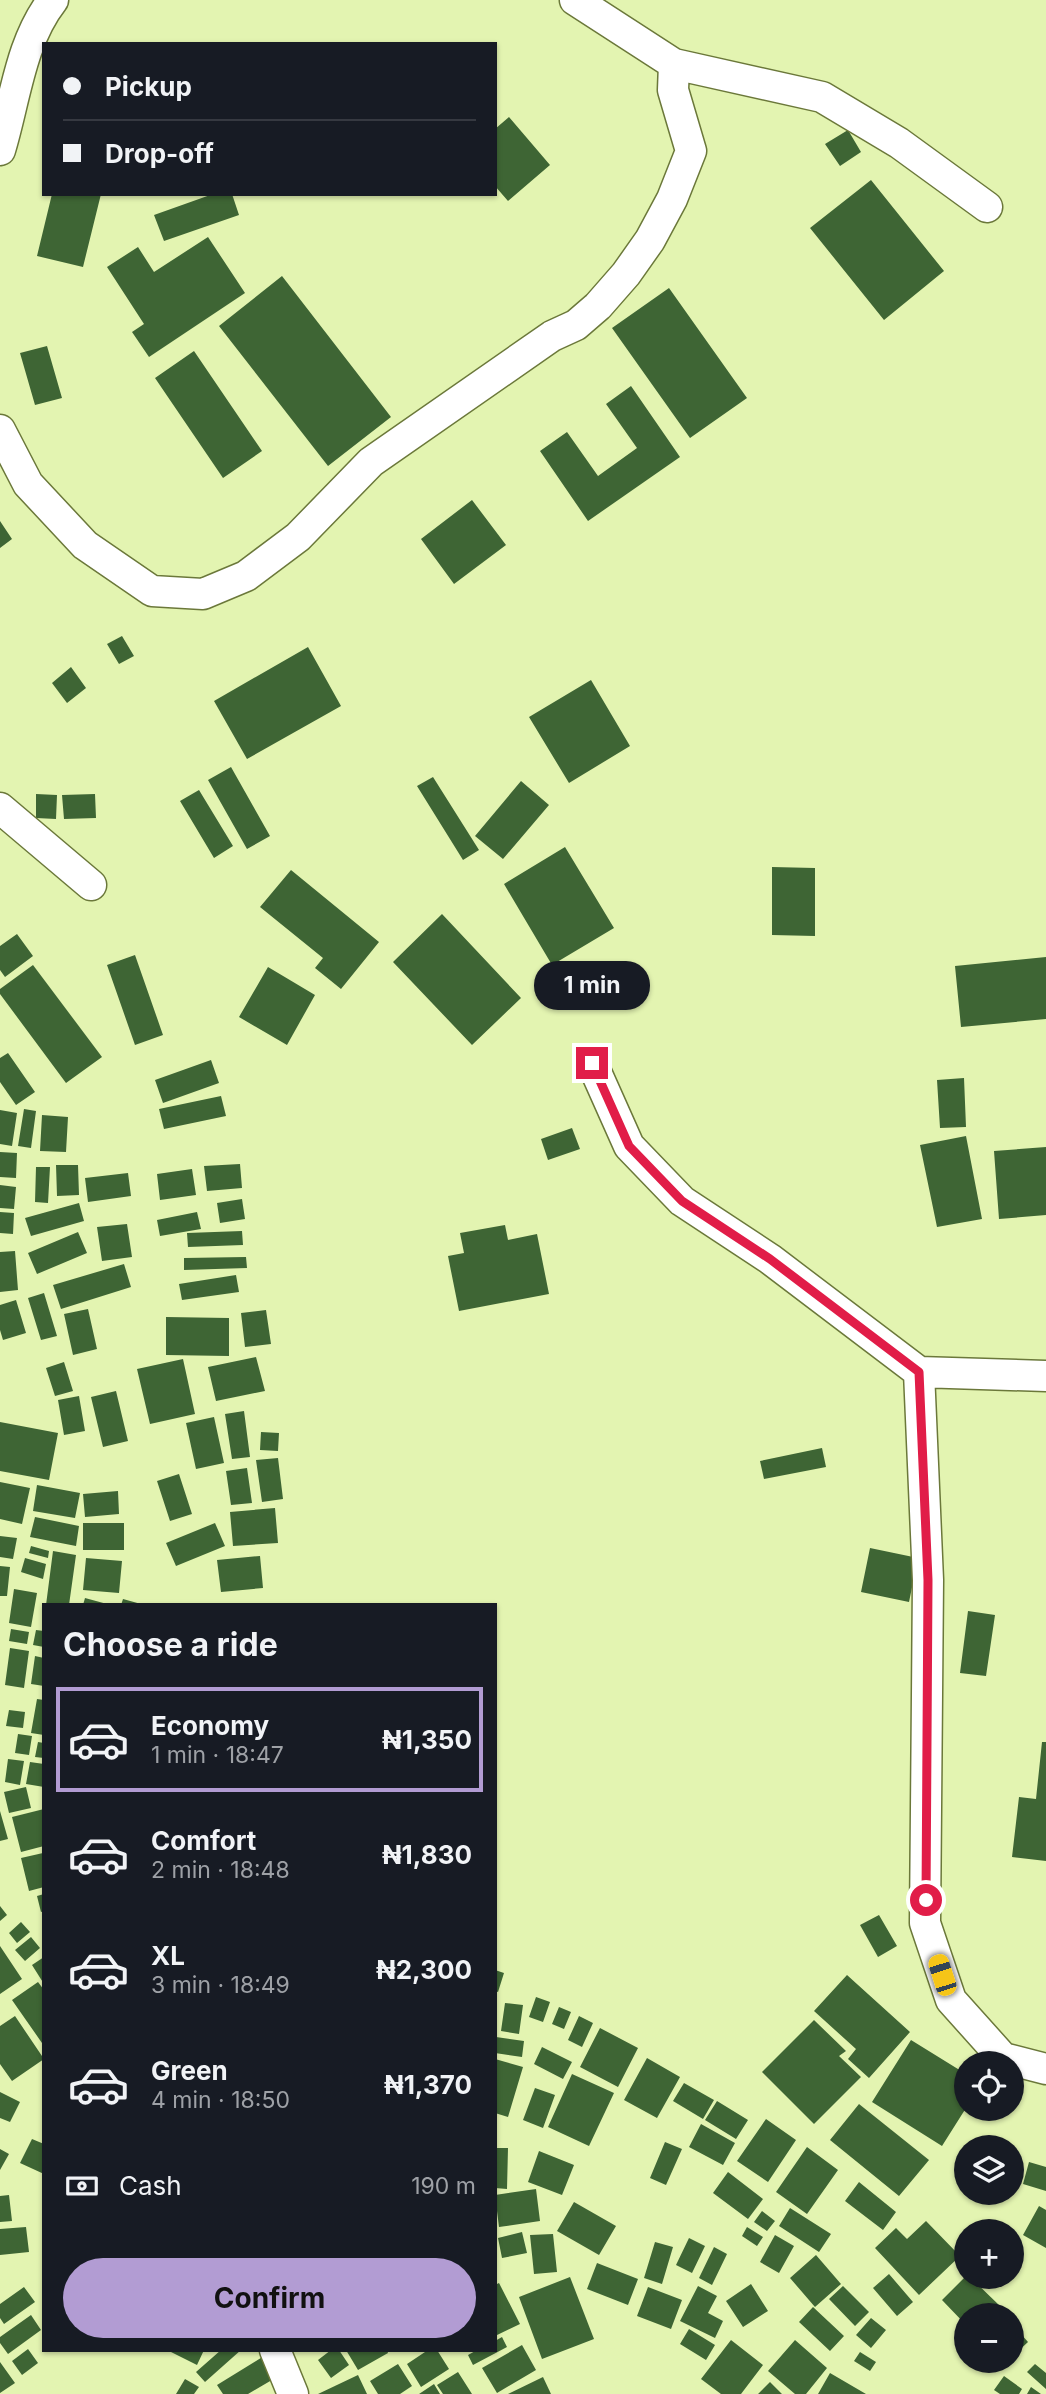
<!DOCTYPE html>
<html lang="en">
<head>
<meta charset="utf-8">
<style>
  :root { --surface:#171b24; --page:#20242c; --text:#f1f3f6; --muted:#9ea1a6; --line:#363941; --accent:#b29cd3 }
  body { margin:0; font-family:Inter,sans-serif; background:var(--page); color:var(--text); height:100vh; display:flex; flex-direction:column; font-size:26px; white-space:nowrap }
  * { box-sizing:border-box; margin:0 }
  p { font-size:23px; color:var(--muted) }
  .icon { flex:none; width:38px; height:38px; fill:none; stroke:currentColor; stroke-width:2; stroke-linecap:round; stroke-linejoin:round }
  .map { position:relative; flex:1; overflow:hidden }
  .sheet { position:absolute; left:42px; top:1603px; width:455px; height:749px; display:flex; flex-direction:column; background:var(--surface); border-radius:0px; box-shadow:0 2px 5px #0004 }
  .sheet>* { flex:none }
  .guide { position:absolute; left:42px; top:42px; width:455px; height:154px; border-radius:0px; box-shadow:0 2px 5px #0004; display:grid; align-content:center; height:154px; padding:0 21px; background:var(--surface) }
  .buttons { position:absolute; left:954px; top:2051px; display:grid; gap:14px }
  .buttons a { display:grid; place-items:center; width:70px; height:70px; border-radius:50%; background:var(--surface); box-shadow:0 2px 5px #0004; font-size:35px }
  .end { position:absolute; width:32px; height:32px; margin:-16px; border:9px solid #e11d48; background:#fff; box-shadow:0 0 0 4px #fff }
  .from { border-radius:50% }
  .bubble { position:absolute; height:49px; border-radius:24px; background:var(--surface); box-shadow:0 2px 5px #0004; font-size:23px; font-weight:700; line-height:49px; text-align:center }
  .car { position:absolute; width:21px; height:42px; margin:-21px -10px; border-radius:9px; box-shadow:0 0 5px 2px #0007; background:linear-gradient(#f5c518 24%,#345 0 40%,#f5c518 0 76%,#345 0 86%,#f5c518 0) }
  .guide b { display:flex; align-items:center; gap:24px; height:66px; font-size:26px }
  .guide b+b { border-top:2px solid var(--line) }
  .guide i { width:18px; height:18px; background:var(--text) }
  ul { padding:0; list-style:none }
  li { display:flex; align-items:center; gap:21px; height:105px; margin:0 14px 10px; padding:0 7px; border:4px solid transparent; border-radius:0px }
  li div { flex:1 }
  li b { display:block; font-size:26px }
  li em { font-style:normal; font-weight:700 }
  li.current { border-color:var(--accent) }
  li>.icon { width:63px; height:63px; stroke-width:1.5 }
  h2 { padding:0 21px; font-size:32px; line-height:84px }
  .pay { display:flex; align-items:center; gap:18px; height:77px; padding:0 21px; font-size:26px }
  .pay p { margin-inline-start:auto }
  .button { display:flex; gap:14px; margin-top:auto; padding:14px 21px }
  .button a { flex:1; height:80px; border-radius:42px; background:var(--accent); color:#111; font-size:28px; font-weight:700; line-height:80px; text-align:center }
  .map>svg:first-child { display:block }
  .building { fill:#3e6534 }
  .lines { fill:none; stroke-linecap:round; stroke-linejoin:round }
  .minor-casing { stroke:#6b783a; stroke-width:33 }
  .minor { stroke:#fff; stroke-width:30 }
  .route { stroke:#e11d48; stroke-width:9 }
</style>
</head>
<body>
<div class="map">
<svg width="1046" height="2394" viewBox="0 0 1046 2394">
  <rect width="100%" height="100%" fill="#e3f4b1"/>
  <path class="building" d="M509 117 550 165 508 201 495 186V129Z
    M848 130 861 152 840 166 825 144Z
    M871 180 944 271 884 320 810 228Z
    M52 194H101L83 267 37 256Z
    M213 194H232L239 215 164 241 154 215Z
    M208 237 245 293 149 357 132 332 144 324 107 267 138 247 154 272Z
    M282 276 391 417 328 466 219 326Z
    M669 288 747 398 690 438 612 328Z
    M47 346 62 398 35 405 20 353Z
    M194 351 262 451 223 478 155 378Z
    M631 386 680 457 588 521 540 451 567 432 598 476 637 448 606 404Z
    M472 500 506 545 454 584 421 539Z
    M0 521 12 539 0 548Z
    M122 636 134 656 119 664 107 644Z
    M308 647 341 706 247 759 214 701Z
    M71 667 86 688 67 703 52 683Z
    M591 680 630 746 569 783 529 717Z
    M231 767 270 836 247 849 208 780Z
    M433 777 479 850 463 860 417 786Z
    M521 781 549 805 503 859 475 836Z
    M199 790 233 846 214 858 180 801Z
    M36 794 57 795 56 819 36 818Z
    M95 794 96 818 64 819 62 795Z
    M565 847 614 928 552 965 504 884Z
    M772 867 815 868V936L772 935Z
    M291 870 379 942 341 989 315 968 323 958 260 907Z
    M442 914 521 998 472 1045 393 962Z
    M17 934 33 956 5 977 0 970V946Z
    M135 955 163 1035 135 1045 107 965Z
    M1046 957V1019L961 1027 955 966Z
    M33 965 102 1057 66 1083 0 994V989Z
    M268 967 315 995 287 1045 239 1017Z
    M8 1053 35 1092 16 1105 0 1082V1058Z
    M211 1060 219 1083 163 1103 155 1080Z
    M964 1078 966 1127 940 1128 937 1080Z
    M221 1096 226 1116 164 1129 159 1109Z
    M24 1109 36 1111 31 1148 18 1146Z
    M0 1110 17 1113 12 1146 0 1144Z
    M42 1115 68 1117 66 1152 40 1151Z
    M572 1128 580 1149 548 1160 541 1139Z
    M966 1136 982 1219 937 1227 920 1145Z
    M1046 1147V1215L999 1219 994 1151Z
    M0 1152 17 1153 16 1178 0 1177Z
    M240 1164 242 1188 207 1191 204 1166Z
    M56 1165H78L79 1195 57 1196Z
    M36 1167H50L48 1203 35 1202Z
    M192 1169 196 1195 160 1200 157 1174Z
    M128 1173 131 1196 88 1202 85 1178Z
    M0 1185 16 1187 14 1209 0 1208Z
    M242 1199 245 1219 220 1223 217 1203Z
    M79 1203 84 1221 31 1236 25 1218Z
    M0 1212 14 1213 13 1234 0 1233Z
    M197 1212 201 1229 160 1236 157 1220Z
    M127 1224 132 1257 102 1261 97 1227Z
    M505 1225 508 1240 537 1234 549 1294 459 1311 448 1256 464 1253 460 1233Z
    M242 1231 243 1245 188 1247 187 1233Z
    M78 1232 87 1253 37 1274 28 1253Z
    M15 1251 18 1290 0 1292V1252Z
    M246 1257 247 1268 184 1270V1258Z
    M124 1264 131 1287 61 1309 53 1285Z
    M236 1275 239 1292 182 1300 179 1284Z
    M44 1293 57 1336 41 1340 28 1298Z
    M16 1300 26 1333 3 1340 0 1330V1305Z
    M88 1309 97 1349 73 1355 64 1314Z
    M266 1310 271 1344 245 1347 241 1313Z
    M166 1317 229 1318V1356L166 1355Z
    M256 1357 265 1391 216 1401 208 1367Z
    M183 1359 195 1414 150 1424 137 1369Z
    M64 1362 73 1391 55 1396 46 1368Z
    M116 1391 128 1441 103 1447 91 1397Z
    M79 1396 85 1431 64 1435 58 1400Z
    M244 1411 250 1457 232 1459 225 1414Z
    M214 1417 224 1463 196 1469 186 1423Z
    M0 1422 58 1433 49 1480 0 1471Z
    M261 1432 279 1433 278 1451 260 1450Z
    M822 1448 826 1467 764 1479 760 1461Z
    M278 1458 283 1499 262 1502 256 1460Z
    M247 1468 252 1503 231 1505 226 1471Z
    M179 1474 192 1514 170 1521 157 1481Z
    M0 1482 30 1488 22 1524 0 1519Z
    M37 1485 80 1493 75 1518 33 1511Z
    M118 1491 119 1514 85 1517 83 1494Z
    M275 1508 278 1543 233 1546 230 1512Z
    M35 1517 79 1526 76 1546 30 1537Z
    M83 1523H124V1550H83Z
    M215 1523 225 1546 176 1566 166 1543Z
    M0 1536 17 1538 13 1559 0 1557Z
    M31 1546 49 1551 48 1558 29 1553Z
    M870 1548 918 1558 909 1602 861 1592Z
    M53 1551 76 1555 69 1605H46Z
    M260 1556 263 1588 221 1592 217 1560Z
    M25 1558 46 1564 43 1579 21 1572Z
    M86 1558 122 1561 119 1593 83 1590Z
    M0 1566 10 1567 7 1596H0Z
    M14 1589 37 1593 31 1627 9 1623Z
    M85 1598 107 1604V1605H83Z
    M123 1599 141 1604 140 1605H121Z
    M968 1611 995 1615 986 1676 960 1673Z
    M11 1629 29 1632 27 1644 9 1641Z
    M36 1630 44 1631V1647L33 1645Z
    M10 1648 29 1651 24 1688 5 1685Z
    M35 1656 44 1658V1686L31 1684Z
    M37 1699 44 1700V1735L31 1733Z
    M9 1710 25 1712 23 1728 6 1726Z
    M18 1734 32 1736 29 1755 15 1753Z
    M38 1742 44 1743V1758L35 1757Z
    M1042 1742H1046V1861L1012 1857 1019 1797 1036 1799Z
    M8 1759 24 1761 20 1785 5 1782Z
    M30 1762 44 1764V1787L26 1784Z
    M26 1787 31 1808 9 1813 4 1792Z
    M44 1809V1846L21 1852 12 1817Z
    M0 1811 8 1839 0 1841Z
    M43 1853 44 1887 29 1891 21 1858Z
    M44 1894V1911L41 1912 37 1896Z
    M0 1906 7 1915 0 1921Z
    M879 1915 897 1946 878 1957 860 1925Z
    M21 1922 30 1932 17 1943 9 1933Z
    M31 1937 40 1948 25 1961 15 1950Z
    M0 1946 22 1979 0 1994Z
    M44 1957V1984L32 1965Z
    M495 1970 504 1973 498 1992 495 1991Z
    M847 1975 910 2032 869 2078 848 2059 856 2049 814 2011Z
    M38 1982 44 1990V2042L42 2043 12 2000Z
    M536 1997 550 2002 543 2022 529 2017Z
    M505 2003 523 2005 519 2034 501 2031Z
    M559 2007 571 2012 564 2029 552 2024Z
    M15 2016 44 2059 12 2081 0 2064V2026Z
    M579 2016 593 2023 582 2047 568 2040Z
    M814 2020 846 2051 839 2056 861 2077 814 2124 762 2072Z
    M600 2028 638 2048 618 2087 580 2067Z
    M496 2037 524 2041 522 2057 495 2053Z
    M911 2040 966 2074V2108L942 2146 872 2102Z
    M542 2047 572 2062 563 2079 534 2064Z
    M647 2058 680 2077 657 2118 624 2100Z
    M495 2059 523 2067 508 2117 495 2113Z
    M572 2074 614 2093 589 2146 548 2127Z
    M684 2083 714 2100 703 2119 673 2101Z
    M535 2088 555 2095 543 2128 523 2120Z
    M0 2092 20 2102 10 2122 0 2118Z
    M717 2101 748 2120 736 2139 705 2120Z
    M859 2104 929 2160 899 2196 830 2140Z
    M766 2119 796 2140 768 2182 737 2161Z
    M701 2124 735 2143 723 2165 689 2147Z
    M32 2139 44 2144V2174L20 2163Z
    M665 2142 682 2149 666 2185 650 2178Z
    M807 2147 838 2170 807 2214 776 2192Z
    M495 2148H508L507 2189 495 2188Z
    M0 2149 9 2154 0 2170Z
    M539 2151 574 2165 562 2195 528 2182Z
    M1029 2162 1046 2167V2191L1023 2184Z
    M728 2172 763 2199 748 2219 713 2193Z
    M859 2182 896 2212 883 2230 845 2201Z
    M536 2189 540 2221 499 2227 495 2195Z
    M9 2195 12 2221 0 2222V2196Z
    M574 2202 616 2226 599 2255 557 2231Z
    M1039 2206 1046 2210V2248L1023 2235Z
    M790 2208 831 2234 819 2252 779 2226Z
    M762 2211 775 2221 767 2231 754 2222Z
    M926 2221 960 2256 919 2295 875 2248 896 2228 907 2239Z
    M26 2227 29 2252 0 2255V2229Z
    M747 2227 763 2237 757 2246 742 2236Z
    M522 2232 527 2253 502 2258 498 2238Z
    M553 2234 557 2272 534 2274 530 2235Z
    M775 2235 794 2246 779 2273 760 2262Z
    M689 2238 705 2246 692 2273 676 2265Z
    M655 2242 673 2247 662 2284 644 2278Z
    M714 2247 727 2254 712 2285 699 2278Z
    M816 2255 841 2284 815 2307 790 2278Z
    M597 2263 638 2279 628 2305 587 2289Z
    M889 2274 913 2302 897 2316 873 2288Z
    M570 2277 594 2339 542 2359 519 2297Z
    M965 2277H970L1000 2306 991 2315H966V2325L942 2300Z
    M499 2283 520 2324 495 2336V2285Z
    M751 2284 768 2311 743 2327 726 2301Z
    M698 2286 717 2296 708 2313 723 2321 715 2338 680 2321Z
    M843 2286 869 2312 855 2326 829 2299Z
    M24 2287 35 2302 4 2324 0 2318V2304Z
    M648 2287 682 2300 671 2329 637 2316Z
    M813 2307 844 2336 830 2351 799 2322Z
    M31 2315 41 2330 8 2354 0 2343V2337Z
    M871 2318 886 2330 871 2348 856 2335Z
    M1012 2324 1028 2342 1012 2357Z
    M689 2329 715 2345 706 2360 680 2344Z
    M502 2337 507 2347 473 2365 468 2355 477 2350H495V2341Z
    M731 2340 763 2365 741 2394H721L701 2379Z
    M795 2340 827 2368 806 2394H795L768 2371Z
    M522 2345 536 2370 497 2393 482 2368Z
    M28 2349 38 2363 22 2375 12 2361Z
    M167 2350H204L197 2365Z
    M221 2350H241L205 2382 196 2372Z
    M331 2350H339L349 2365 331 2378 318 2360Z
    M346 2350H387L388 2353 358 2370Z
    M428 2350H437L449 2369 421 2387 407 2364Z
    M860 2352 876 2362 870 2371 854 2361Z
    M264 2356 277 2377 248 2394H223L217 2385Z
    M991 2361H1007L998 2369Z
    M0 2362 15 2383 0 2393Z
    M398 2364 412 2386 400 2394H378L370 2381Z
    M1035 2364 1046 2373V2389L1027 2372Z
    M458 2372 472 2394H443L437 2385Z
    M830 2373 866 2394H818Z
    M358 2375 367 2394H318Z
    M1004 2376 1022 2389 1019 2394H1000L994 2390Z
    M543 2377 551 2394H508Z
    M185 2379 199 2387 194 2394H176Z
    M770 2382 782 2394H758Z
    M434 2384 440 2394H419Z
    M1031 2387 1041 2394H1027Z"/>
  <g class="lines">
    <g class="minor-casing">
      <path id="minor" d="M575 0 674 64 822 97 899 143 987 207
        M0 150C15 101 20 42 53 0
        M0 430 28 484 85 545 152 591 203 594 246 576 298 537 371 462 552 336 576 325 598 306 626 274 650 240 672 199 691 151 673 90 674 64
        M0 808 91 885
        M592 1063 629 1146 682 1201 770 1259 919 1372 928 1580 925 1923 951 2000 1003 2058 1046 2069
        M919 1372 1046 1376
        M275 2350 293 2394"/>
    </g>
    <use href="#minor" class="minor"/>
  </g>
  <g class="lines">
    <path class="route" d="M592 1063 629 1146 682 1201 770 1259 919 1372 928 1580 926 1900"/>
  </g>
</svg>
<div class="buttons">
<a><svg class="icon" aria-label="locate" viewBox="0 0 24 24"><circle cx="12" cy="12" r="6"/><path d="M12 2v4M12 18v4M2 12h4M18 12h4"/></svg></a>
<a><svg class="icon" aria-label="layers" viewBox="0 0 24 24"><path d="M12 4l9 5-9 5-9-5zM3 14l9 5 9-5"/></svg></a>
<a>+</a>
<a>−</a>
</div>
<i class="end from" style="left:926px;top:1900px"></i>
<i class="end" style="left:592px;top:1063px"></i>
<div class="bubble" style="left:534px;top:961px;width:116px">1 min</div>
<i class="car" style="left:942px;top:1975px;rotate:342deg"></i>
<div class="guide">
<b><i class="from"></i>Pickup</b>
<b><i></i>Drop-off</b>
</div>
<section class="sheet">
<h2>Choose a ride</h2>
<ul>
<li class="current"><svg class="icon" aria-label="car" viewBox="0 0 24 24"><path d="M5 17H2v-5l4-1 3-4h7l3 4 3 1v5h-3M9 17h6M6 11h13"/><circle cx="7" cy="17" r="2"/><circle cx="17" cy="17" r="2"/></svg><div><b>Economy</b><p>1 min · 18:47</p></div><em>₦1,350</em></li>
<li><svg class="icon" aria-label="car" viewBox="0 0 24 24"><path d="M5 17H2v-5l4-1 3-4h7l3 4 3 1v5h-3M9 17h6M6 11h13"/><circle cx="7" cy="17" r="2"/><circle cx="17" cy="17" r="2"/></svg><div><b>Comfort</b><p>2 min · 18:48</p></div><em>₦1,830</em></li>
<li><svg class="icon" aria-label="car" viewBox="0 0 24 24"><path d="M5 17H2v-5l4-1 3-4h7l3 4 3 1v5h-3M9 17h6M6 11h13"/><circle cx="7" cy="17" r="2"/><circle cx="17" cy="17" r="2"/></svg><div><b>XL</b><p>3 min · 18:49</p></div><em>₦2,300</em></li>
<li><svg class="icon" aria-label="car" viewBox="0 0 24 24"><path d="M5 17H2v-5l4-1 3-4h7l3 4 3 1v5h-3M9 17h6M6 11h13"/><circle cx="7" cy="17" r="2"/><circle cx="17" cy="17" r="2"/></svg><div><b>Green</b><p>4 min · 18:50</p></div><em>₦1,370</em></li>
</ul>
<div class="pay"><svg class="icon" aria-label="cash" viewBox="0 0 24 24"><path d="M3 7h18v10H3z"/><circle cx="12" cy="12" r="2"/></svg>Cash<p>190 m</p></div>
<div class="button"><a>Confirm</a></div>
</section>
</div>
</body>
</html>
